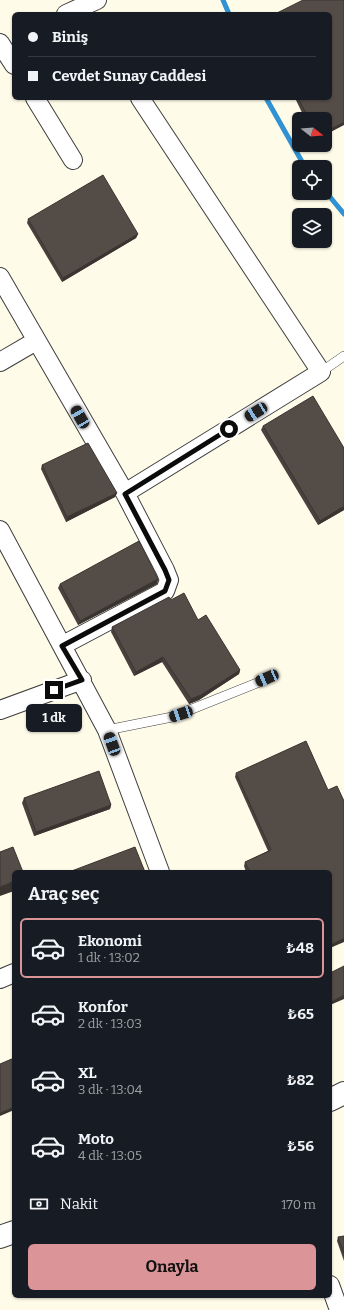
<!DOCTYPE html>
<html lang="tr">
<head>
<meta charset="utf-8">
<style>
  :root { --surface:#171b24; --page:#20242c; --text:#f1f3f6; --muted:#9ea1a6; --line:#363941; --accent:#db9498 }
  body { margin:0; font-family:Bitter,serif; background:var(--page); color:var(--text); height:100vh; display:flex; flex-direction:column; font-size:15px; white-space:nowrap }
  * { box-sizing:border-box; margin:0 }
  p { font-size:13px; color:var(--muted) }
  .icon { flex:none; width:22px; height:22px; fill:none; stroke:currentColor; stroke-width:2; stroke-linecap:round; stroke-linejoin:round }
  .map { position:relative; flex:1; overflow:hidden }
  .panel { position:absolute; left:12px; top:870px; width:320px; height:428px; display:flex; flex-direction:column; background:var(--surface); border-radius:6px; box-shadow:0 1px 3px #0004 }
  .panel>* { flex:none }
  .hud { position:absolute; left:12px; top:12px; width:320px; height:88px; border-radius:6px; box-shadow:0 1px 3px #0004; display:grid; align-content:center; height:88px; padding:0 16px; background:var(--surface) }
  .needle { width:26px; rotate:107deg }
  .buttons { position:absolute; left:292px; top:112px; display:grid; gap:8px }
  .buttons a { display:grid; place-items:center; width:40px; height:40px; border-radius:6px; background:var(--surface); box-shadow:0 1px 3px #0004; font-size:20px }
  .end { position:absolute; width:18px; height:18px; margin:-9px; border:5px solid #0b0b0b; background:#fff; box-shadow:0 0 0 2px #fff }
  .from { border-radius:50% }
  .bubble { position:absolute; height:28px; border-radius:6px; background:var(--surface); box-shadow:0 1px 3px #0004; font-size:13px; font-weight:700; line-height:28px; text-align:center }
  .car { position:absolute; width:12px; height:24px; margin:-12px -6px; border-radius:5px; box-shadow:0 0 3px 1px #0007; background:linear-gradient(#222 24%,#8ab4d8 0 40%,#222 0 76%,#8ab4d8 0 86%,#222 0) }
  .hud b { display:flex; align-items:center; gap:14px; height:38px; font-size:15px }
  .hud b+b { border-top:1px solid var(--line) }
  .hud i { width:10px; height:10px; background:var(--text) }
  ul { padding:0; list-style:none }
  li { display:flex; align-items:center; gap:12px; height:60px; margin:0 8px 6px; padding:0 8px; border:2px solid transparent; border-radius:6px }
  li div { flex:1 }
  li b { display:block; font-size:15px }
  li em { font-style:normal; font-weight:700 }
  li.on { border-color:var(--accent) }
  li>.icon { width:36px; height:36px; stroke-width:1.5 }
  h2 { padding:0 16px; font-size:18px; line-height:48px }
  .pay { display:flex; align-items:center; gap:10px; height:44px; padding:0 16px; font-size:15px }
  .pay p { margin-inline-start:auto }
  .primary-button { display:flex; gap:8px; margin-top:auto; padding:8px 16px }
  .primary-button a { flex:1; height:46px; border-radius:6px; background:var(--accent); color:#111; font-size:16px; font-weight:700; line-height:46px; text-align:center }
  .map>svg:first-child { display:block }
  .lines { fill:none; stroke-linecap:round; stroke-linejoin:round }
  .stream { stroke:#3092d2; stroke-width:5 }
  .service-casing { stroke:#3e3e3e; stroke-width:10 }
  .minor-casing { stroke:#3e3e3e; stroke-width:20 }
  .tertiary-casing { stroke:#3e3e3e; stroke-width:24 }
  .service { stroke:#fff; stroke-width:9 }
  .minor { stroke:#fff; stroke-width:18 }
  .tertiary { stroke:#fff; stroke-width:22 }
  .wall { fill:#48413d }
  .shaded-wall { fill:#3b3532 }
  .building { fill:#544c47; stroke:#3b3532 }
  .route { stroke:#0b0b0b; stroke-width:5 }
</style>
</head>
<body>
<div class="map">
<svg width="344" height="1310" viewBox="0 0 344 1310">
  <rect width="100%" height="100%" fill="#fffbe9"/>
  <g class="lines">
    <path class="stream" d="M223 0 229 14
      M266 98 305 167
      M325 191 344 214"/>
    <g class="service-casing">
      <path id="service" d="M321 372 344 356
        M107 730 172 717 267 679"/>
    </g>
    <g class="minor-casing">
      <path id="minor" d="M66 14 97 0
        M0 43 14 65
        M35 98 73 160
        M0 277 125 493 165 570 169 580 165 591 63 645
        M0 362 36 341
        M125 493 321 372 140 98
        M0 530 107 730 160 872
        M0 710 82 680
        M0 979 14 973
        M330 1285 339 1310"/>
    </g>
    <g class="tertiary-casing">
      <path id="tertiary" d="M330 1100 344 1093
        M0 1237 14 1232"/>
    </g>
    <use href="#service" class="service"/>
    <use href="#minor" class="minor"/>
    <use href="#tertiary" class="tertiary"/>
  </g>
  <path class="wall" d="M295 98H330L325 119H305Z
    M28 219 138 234 136 238 62 282 27 223Z
    M263 426 344 510 318 525 261 430Z
    M42 465 117 493 115 497 66 522 41 469Z
    M158 579 157 584 78 625 58 588 60 584Z
    M171 600 198 620 240 670 239 674 199 700 189 704 162 662 134 676 111 632 112 627Z
    M236 773 330 872H246L244 866 245 862 268 851 235 777Z
    M24 798 111 805 110 809 34 836 22 803Z
    M344 1236V1261L337 1241 338 1237Z"/>
  <path class="shaded-wall" d="M344 122V125L325 135V132Z
    M138 234 136 238 62 282 63 278Z
    M117 493 115 497 66 522 67 517Z
    M344 506V510L318 525 320 521Z
    M158 579 157 584 78 625 80 621Z
    M163 657 162 662 134 676 136 672Z
    M240 670 239 674 199 700 189 704 191 699Z
    M111 805 110 809 34 836 36 832Z
    M14 881V891L0 896V887Z
    M344 938V942L330 948V945Z
    M344 995V999L330 1005V1002Z
    M14 1107V1110L0 1116V1113Z"/>
  <path class="building" d="M303 0H344V122L325 132V119H309L298 98H330V14H275Z
    M103 175 138 234 63 278 28 219Z
    M313 396 344 448V506L320 521 263 426Z
    M88 443 117 493 67 517 42 465Z
    M139 541 158 579 80 621 60 584Z
    M184 593 198 620 206 615 240 670 201 695 191 699 163 657 136 672 112 627 169 597 171 600Z
    M306 741 328 790 337 786 344 801V938L330 945V872H250L245 862 271 850 236 773Z
    M99 771 111 805 36 832 24 798Z
    M13 847 23 872H14V881L0 887V852Z
    M135 847 145 872H69Z
    M344 966V995L330 1002V973Z
    M14 1058V1107L0 1113V1064Z
    M344 1236V1253L338 1237Z"/>
  <g class="lines">
    <path class="route" d="M54 690 82 680 62 646 165 591 169 580 165 570 125 494 229 429"/>
  </g>
</svg>
<div class="buttons">
<a><svg class="needle" viewBox="-14 -14 28 28"><path d="M0-13l5 13h-10z" fill="#e53935"/><path d="M0 13l5-13h-10z" fill="#9ea1a6"/></svg></a>
<a><svg class="icon" aria-label="locate" viewBox="0 0 24 24"><circle cx="12" cy="12" r="6"/><path d="M12 2v4M12 18v4M2 12h4M18 12h4"/></svg></a>
<a><svg class="icon" aria-label="layers" viewBox="0 0 24 24"><path d="M12 4l9 5-9 5-9-5zM3 14l9 5 9-5"/></svg></a>
</div>
<i class="end from" style="left:229px;top:429px"></i>
<i class="end" style="left:54px;top:690px"></i>
<div class="bubble" style="left:26px;top:704px;width:56px">1 dk</div>
<i class="car" style="left:256px;top:412px;rotate:238deg"></i>
<i class="car" style="left:80px;top:417px;rotate:330deg"></i>
<i class="car" style="left:267px;top:678px;rotate:247deg"></i>
<i class="car" style="left:181px;top:714px;rotate:252deg"></i>
<i class="car" style="left:112px;top:744px;rotate:340deg"></i>
<div class="hud">
<b><i class="from"></i>Biniş</b>
<b><i></i>Cevdet Sunay Caddesi</b>
</div>
<section class="panel">
<h2>Araç seç</h2>
<ul>
<li class="on"><svg class="icon" aria-label="car" viewBox="0 0 24 24"><path d="M5 17H2v-5l4-1 3-4h7l3 4 3 1v5h-3M9 17h6M6 11h13"/><circle cx="7" cy="17" r="2"/><circle cx="17" cy="17" r="2"/></svg><div><b>Ekonomi</b><p>1 dk · 13:02</p></div><em>₺48</em></li>
<li><svg class="icon" aria-label="car" viewBox="0 0 24 24"><path d="M5 17H2v-5l4-1 3-4h7l3 4 3 1v5h-3M9 17h6M6 11h13"/><circle cx="7" cy="17" r="2"/><circle cx="17" cy="17" r="2"/></svg><div><b>Konfor</b><p>2 dk · 13:03</p></div><em>₺65</em></li>
<li><svg class="icon" aria-label="car" viewBox="0 0 24 24"><path d="M5 17H2v-5l4-1 3-4h7l3 4 3 1v5h-3M9 17h6M6 11h13"/><circle cx="7" cy="17" r="2"/><circle cx="17" cy="17" r="2"/></svg><div><b>XL</b><p>3 dk · 13:04</p></div><em>₺82</em></li>
<li><svg class="icon" aria-label="car" viewBox="0 0 24 24"><path d="M5 17H2v-5l4-1 3-4h7l3 4 3 1v5h-3M9 17h6M6 11h13"/><circle cx="7" cy="17" r="2"/><circle cx="17" cy="17" r="2"/></svg><div><b>Moto</b><p>4 dk · 13:05</p></div><em>₺56</em></li>
</ul>
<div class="pay"><svg class="icon" aria-label="cash" viewBox="0 0 24 24"><path d="M3 7h18v10H3z"/><circle cx="12" cy="12" r="2"/></svg>Nakit<p>170 m</p></div>
<div class="primary-button"><a>Onayla</a></div>
</section>
</div>
</body>
</html>
